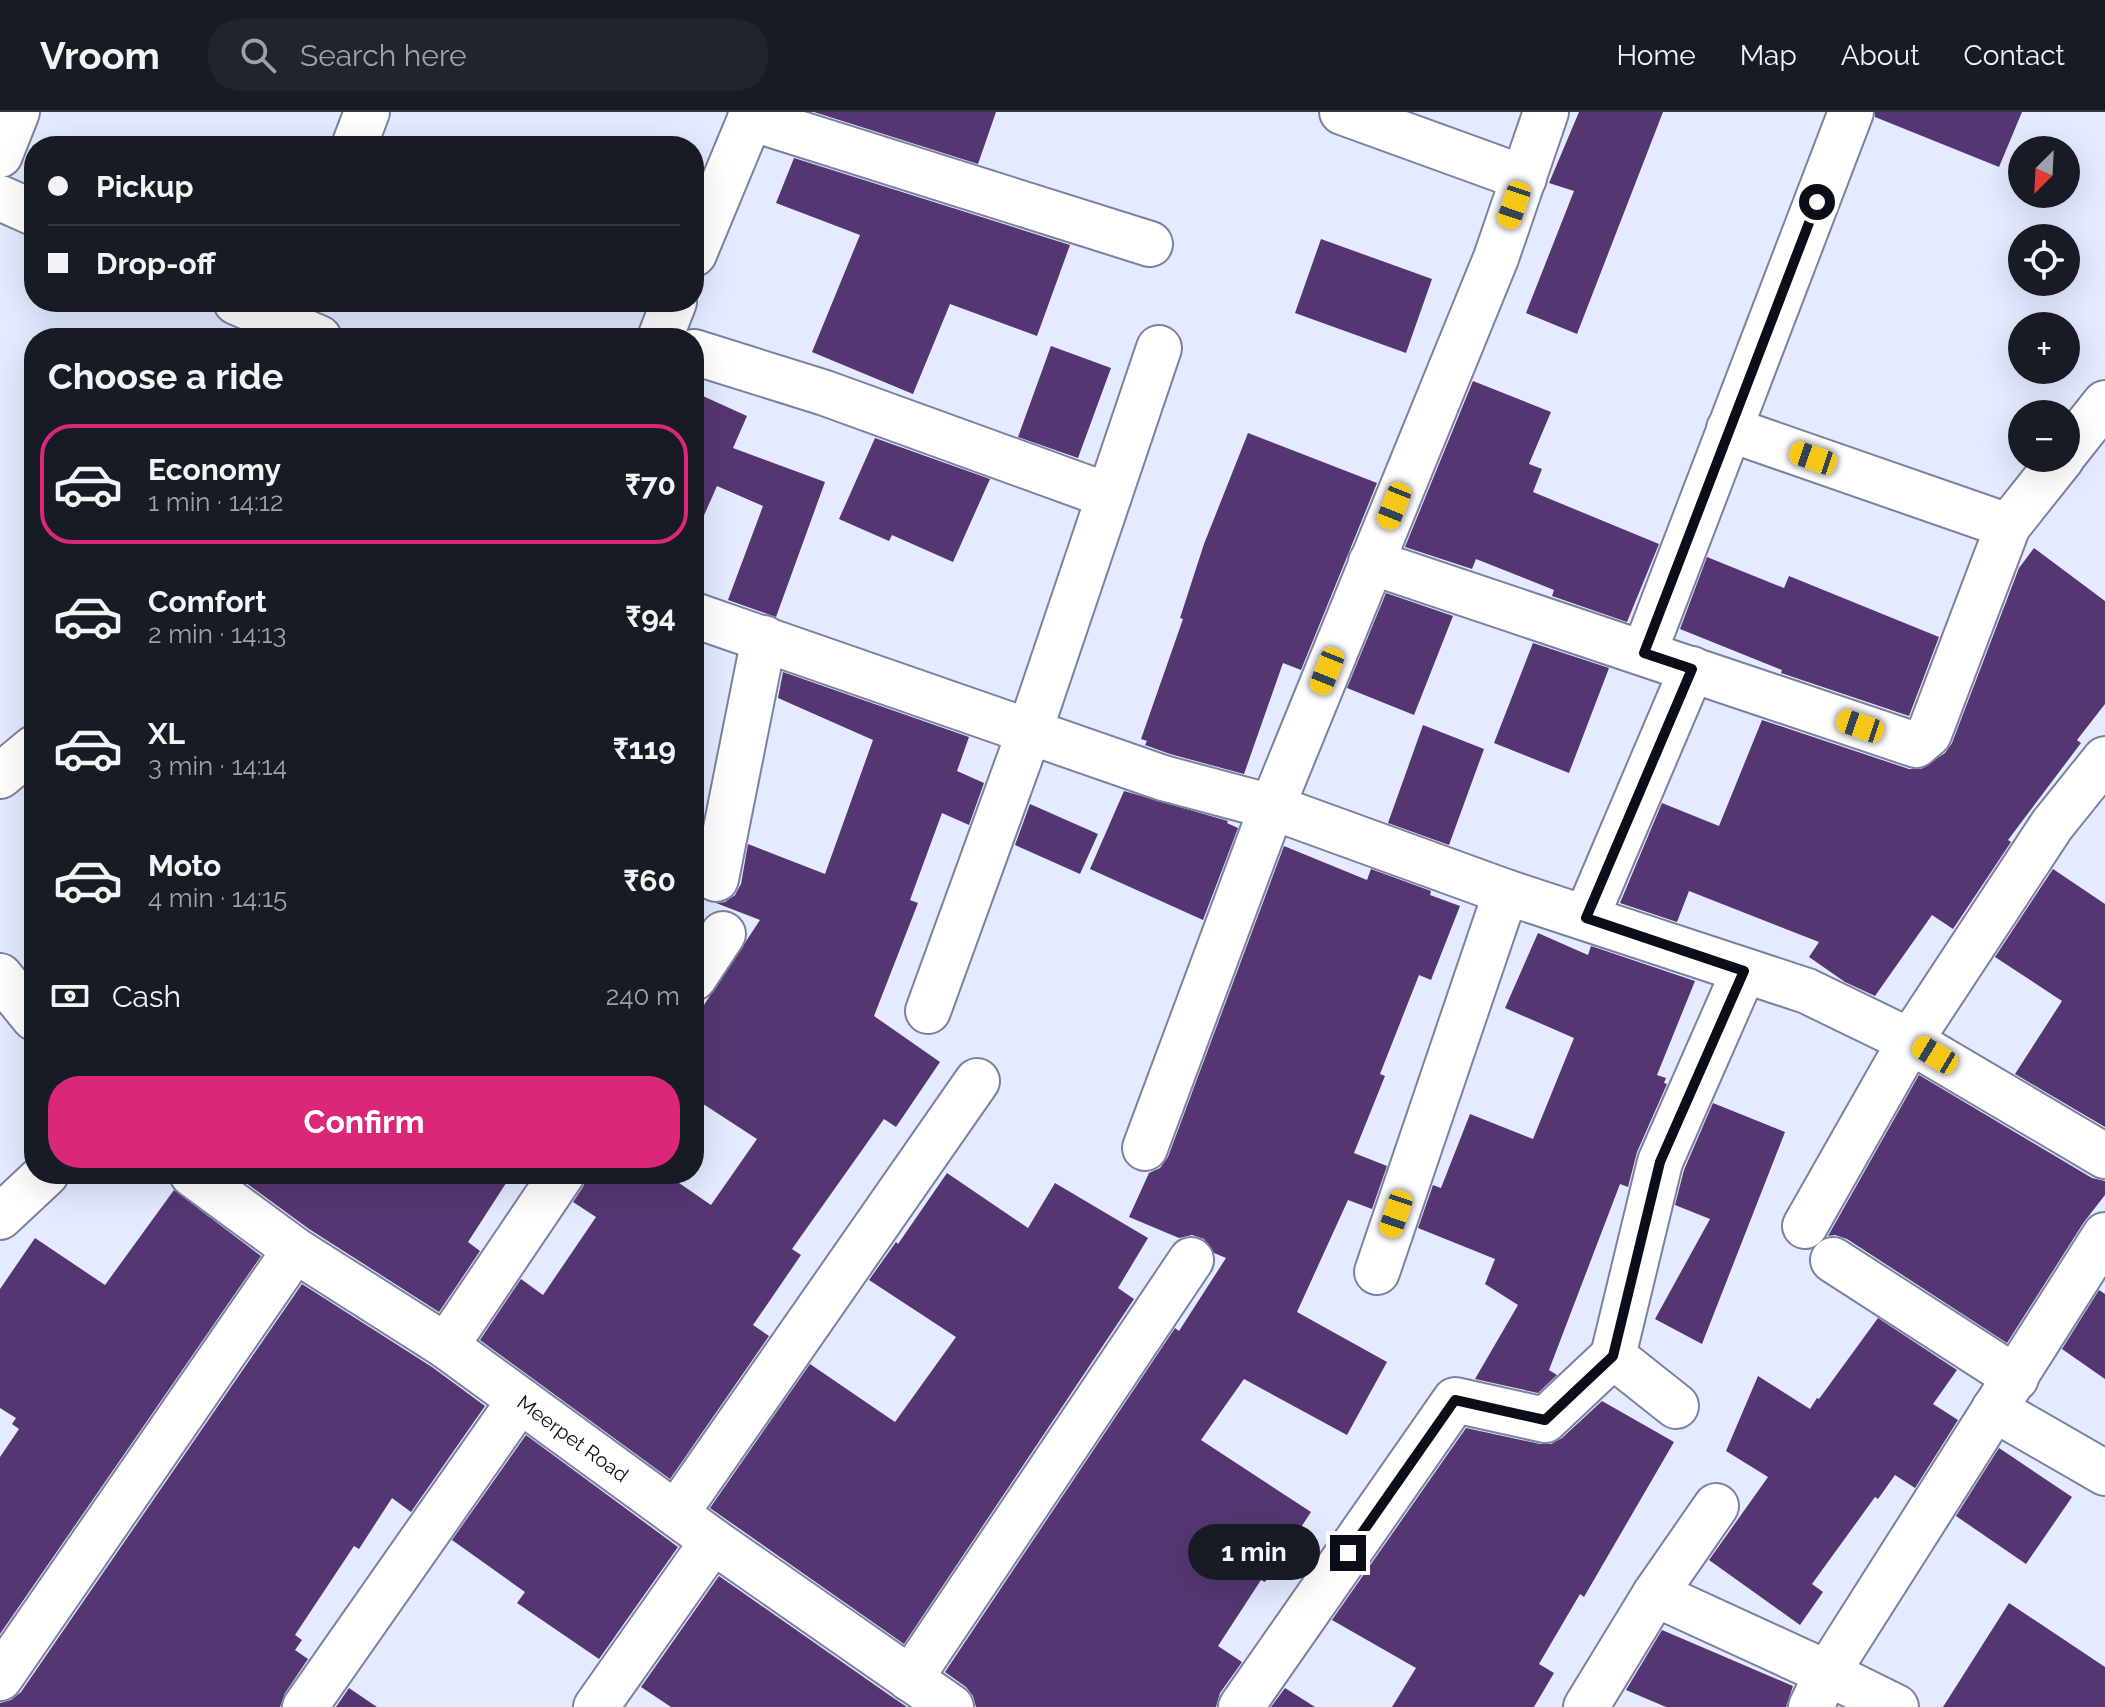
<!DOCTYPE html>
<html lang="en">
<head>
<meta charset="utf-8">
<style>
  :root { --surface:#171b24; --page:#20242c; --text:#f1f3f6; --muted:#9ea1a6; --line:#363941; --accent:#db2777 }
  body { margin:0; font-family:Raleway,sans-serif; background:var(--page); color:var(--text); height:100vh; display:flex; flex-direction:column; font-size:30px; white-space:nowrap }
  * { box-sizing:border-box; margin:0 }
  p { font-size:26px; color:var(--muted) }
  .icon { flex:none; width:44px; height:44px; fill:none; stroke:currentColor; stroke-width:2; stroke-linecap:round; stroke-linejoin:round }
  .map { position:relative; flex:1; overflow:hidden }
  .panel { position:absolute; left:24px; top:216px; width:680px; height:856px; display:flex; flex-direction:column; background:var(--surface); border-radius:32px; box-shadow:0 8px 32px #0002 }
  .panel>* { flex:none }
  .top-card { position:absolute; left:24px; top:24px; width:680px; height:176px; border-radius:32px; box-shadow:0 8px 32px #0002; display:grid; align-content:center; height:176px; padding:0 24px; background:var(--surface) }
  .needle { width:52px; rotate:204deg }
  .buttons { position:absolute; left:2008px; top:24px; display:grid; gap:16px }
  .buttons a { display:grid; place-items:center; width:72px; height:72px; border-radius:50%; background:var(--surface); box-shadow:0 8px 32px #0002; font-size:40px }
  .end { position:absolute; width:36px; height:36px; margin:-18px; border:10px solid #0b0e19; background:#fff; box-shadow:0 0 0 4px #fff }
  .from { border-radius:50% }
  .bubble { position:absolute; height:56px; border-radius:28px; background:var(--surface); box-shadow:0 8px 32px #0002; font-size:26px; font-weight:700; line-height:56px; text-align:center }
  .car { position:absolute; width:24px; height:48px; margin:-24px -12px; border-radius:10px; box-shadow:0 0 6px 2px #0007; background:linear-gradient(#f5c518 24%,#345 0 40%,#f5c518 0 76%,#345 0 86%,#f5c518 0) }
  .top-card b { display:flex; align-items:center; gap:28px; height:76px; font-size:30px }
  .top-card b+b { border-top:2px solid var(--line) }
  .top-card i { width:20px; height:20px; background:var(--text) }
  ul { padding:0; list-style:none }
  li { display:flex; align-items:center; gap:24px; height:120px; margin:0 16px 12px; padding:0 8px; border:4px solid transparent; border-radius:32px }
  li div { flex:1 }
  li b { display:block; font-size:30px }
  li em { font-style:normal; font-weight:700 }
  li.current { border-color:var(--accent) }
  li>.icon { width:72px; height:72px; stroke-width:1.5 }
  h2 { padding:0 24px; font-size:36px; line-height:96px }
  .pay { display:flex; align-items:center; gap:20px; height:88px; padding:0 24px; font-size:30px }
  .pay p { margin-inline-start:auto }
  .action { display:flex; gap:16px; margin-top:auto; padding:16px 24px }
  .action a { flex:1; height:92px; border-radius:32px; background:var(--accent); color:#fff; font-size:32px; font-weight:700; line-height:92px; text-align:center }
  header { display:flex; align-items:center; gap:48px; box-sizing:border-box; height:112px; padding:0 40px; background:var(--surface); border-bottom:2px solid var(--line) }
  header strong { font-size:38px }
  nav { display:flex; gap:44px; margin-inline-start:auto; font-size:28px }
  .search { width:560px; height:72px; background:var(--page); display:flex; align-items:center; gap:20px; box-sizing:border-box; padding:0 28px; border-radius:32px; color:var(--muted); font-size:30px }
  .map>svg:first-child { display:block }
  .building { fill:#543772 }
  .lines { fill:none; stroke-linecap:round; stroke-linejoin:round }
  .minor-casing { stroke:#7a82a1; stroke-width:48 }
  .minor { stroke:#fff; stroke-width:44 }
  .route { stroke:#0b0e19; stroke-width:10 }
  .labels { text-anchor:middle; dominant-baseline:central; stroke-width:8; stroke-linejoin:round; paint-order:stroke }
  .street-label { font-size:20px; fill:#0b0e19; stroke:#fff }
</style>
</head>
<body>
<header>
<strong>Vroom</strong>
<div class="search"><svg class="icon" aria-label="search" viewBox="0 0 24 24"><circle cx="10" cy="10" r="6"/><path d="M15 15l6 6"/></svg>Search here</div>
<nav><a>Home</a><a>Map</a><a>About</a><a>Contact</a></nav>
</header>
<div class="map">
<svg width="2105" height="1595" viewBox="0 0 2105 1595">
  <rect width="100%" height="100%" fill="#e4eaff"/>
  <path class="building" d="M814 0H996L978 52Z
    M1579 0H1663L1577 222 1526 201 1574 79 1549 71Z
    M1875 0H2022L1999 55 1875 5Z
    M794 46 1070 133 1037 224 950 192 913 282 812 240 860 123 776 91Z
    M1321 127 1432 167 1406 241 1295 201Z
    M1051 234 1111 256 1078 346 1018 325Z
    M1473 269 1551 300 1529 352 1542 357 1533 380 1659 432 1627 510 1552 484 1554 478 1476 447 1472 457 1405 435Z
    M694 280 747 304 733 336 825 370 776 505 728 488 763 394 717 374 694 426Z
    M1248 321 1377 371 1301 558 1283 551 1244 662 1170 642 1145 633 1147 629 1141 627 1183 507 1180 506 1204 432Z
    M875 326 990 367 953 450 892 423 889 429 839 407Z
    M2034 436 2105 489V592L2077 628 2081 631 2008 728 2011 730 1953 817 1932 803 1875 884 1845 870 1809 845 1819 830 1689 779 1677 810 1620 791 1662 691 1719 714 1762 608 1909 657H1921L1945 641 1952 631 2019 456Z
    M1707 445 1784 476 1789 464 1939 525 1909 604 1781 561 1782 558 1680 517Z
    M1386 481 1453 504 1414 603 1347 576Z
    M1533 531 1609 556 1569 661 1494 631Z
    M783 560 969 625 957 659 984 671 969 713 942 701 910 788 918 791 874 904 940 950 896 1015 884 1007 792 1137 801 1143 753 1213 769 1224 670 1367 480 1228 521 1167 543 1183 596 1105 573 1090 583 1075 587 1062H666L711 1093 757 1027 694 986V908L760 808 716 791 725 790 735 783 741 772 748 732 825 762 873 628 778 586Z
    M1423 613 1484 637 1449 733 1388 711Z
    M1124 679 1228 709 1227 711 1238 716 1203 808 1090 757Z
    M1030 692 1098 722 1080 762 1015 733Z
    M1284 734 1367 768 1371 757 1431 779 1430 783 1460 794 1431 868 1419 863 1380 962 1385 964 1354 1041 1387 1054 1372 1097 1348 1088 1297 1200 1387 1250 1347 1323 1244 1267 1201 1328 1311 1400 1265 1470 1261 1468 1218 1534 1242 1550 1220 1581 1216 1595H976L973 1584 966 1575 945 1560 1175 1216 1179 1219 1226 1146 1214 1141 1204 1127 1192 1123 1179 1126 1129 1105 1149 1061 1160 1056 1168 1045Z
    M2053 757 2105 792V1015L2015 962 2062 889 1995 845Z
    M1538 821 1588 843 1591 834 1695 869 1657 963 1666 966 1664 971 1667 972 1637 1040 1628 1075 1620 1072 1549 1258 1557 1263 1538 1281 1475 1267 1518 1193 1485 1172 1495 1147 1418 1116 1433 1073 1441 1076 1470 1002 1533 1027 1574 926 1505 896Z
    M1919 963 2092 1066 2105 1069V1083L2084 1110 2007 1231 1847 1127 1835 1123 1828 1124Z
    M1713 991 1785 1020 1702 1232 1655 1207 1710 1107 1675 1093 1684 1058Z
    M947 1061 1028 1116 1055 1071 1148 1126 1118 1176 1134 1187 904 1532 710 1396 810 1252 895 1310 956 1225 869 1168 896 1130 898 1132Z
    M234 1062H512L468 1130 480 1139 439 1200 309 1117Z
    M174 1078 261 1144 0 1522V1345L19 1317 12 1312 16 1306 0 1296V1177L35 1126 105 1173Z
    M302 1172 432 1255 485 1294 411 1400 392 1386 359 1437 354 1434 295 1523 302 1528 295 1538 308 1547 285 1581 280 1595H0V1591L11 1588 21 1580Z
    M2099 1178 2105 1182V1267L2062 1237Z
    M1878 1206 1957 1258 1933 1292 1958 1308 1915 1376 1895 1363 1878 1387 1875 1385 1812 1472 1823 1480 1800 1513 1709 1448 1768 1365 1726 1339 1758 1264 1810 1297 1817 1286 1819 1287Z
    M1602 1289 1674 1330 1584 1485 1580 1482 1539 1552 1554 1561 1534 1595H1392L1416 1556 1332 1508 1466 1316 1540 1332H1551L1562 1326Z
    M526 1323 678 1435 599 1547 517 1491 525 1480 452 1428Z
    M1999 1336 2072 1385 2026 1452 1956 1404Z
    M719 1464 895 1587 907 1595H671L641 1575Z
    M2009 1491 2105 1555V1595H1943Z
    M1662 1518 1793 1574 1786 1595H1666L1626 1578Z
    M349 1576 377 1595H336Z
    M1285 1576 1315 1595H1271Z"/>
  <g class="lines">
    <g class="minor-casing">
      <g id="minor">
        <path d="M1342 0 1524 66"/>
        <path d="M750 6 1150 132"/>
        <path d="M354 34 367 0"/>
        <path d="M0 43 17 0"/>
        <path d="M0 86 34 101"/>
        <path d="M694 142 753 0"/>
        <path d="M236 190 319 226"/>
        <path d="M660 226 674 190"/>
        <path d="M694 240 825 281 1109 384"/>
        <path d="M1729 317 2008 414"/>
        <path d="M2066 340 2105 291"/>
        <path d="M1371 450 1916 633 1929 622 2008 414 2062 346"/>
        <path d="M694 503 1163 666 1272 695 1506 780 1807 879 1910 929 2105 1044"/>
        <path d="M1644 541 1851 0"/>
        <path d="M0 664 34 636"/>
        <path d="M716 767 764 526"/>
        <path d="M1586 806 1692 557"/>
        <path d="M0 864 34 906"/>
        <path d="M694 866 723 822"/>
        <path d="M928 899 1030 618 1159 236"/>
        <path d="M1145 1036 1272 695 1496 146 1546 0"/>
        <path id="s1" d="M192 1062 295 1138 446 1234 713 1429 951 1595"/>
        <path d="M0 1105 46 1062"/>
        <path d="M1805 1114 1910 929 2052 713 2105 647"/>
        <path d="M1833 1148 2016 1266"/>
        <path d="M1377 1160 1506 780"/>
        <path d="M446 1234 562 1062"/>
        <path d="M1676 1294 1613 1244 1660 1050 1744 859"/>
        <path d="M1994 1297 2105 1361"/>
        <path d="M677 1400 977 969"/>
        <path d="M1655 1482 1827 1561 1896 1595"/>
        <path d="M0 1566 295 1138"/>
        <path d="M910 1567 1191 1148"/>
        <path d="M305 1595 520 1288"/>
        <path d="M596 1595 713 1429"/>
        <path d="M1241 1595 1455 1288 1545 1308 1613 1244"/>
        <path d="M1586 1595 1655 1482 1716 1394"/>
        <path d="M1811 1595 1827 1561 2105 1123"/>
      </g>
    </g>
    <use href="#minor" class="minor"/>
  </g>
  <g class="lines">
    <path class="route" d="M1348 1441 1455 1288 1545 1308 1613 1244 1660 1050 1744 859 1586 806 1692 557 1644 541 1817 90"/>
  </g>
  <g class="labels">
    <g class="street-label">
      <text stroke="none"><textPath href="#s1" startOffset="464">Meerpet Road</textPath></text>
    </g>
  </g>
</svg>
<div class="buttons">
<a><svg class="needle" viewBox="-14 -14 28 28"><path d="M0-13l5 13h-10z" fill="#e53935"/><path d="M0 13l5-13h-10z" fill="#9ea1a6"/></svg></a>
<a><svg class="icon" aria-label="locate" viewBox="0 0 24 24"><circle cx="12" cy="12" r="6"/><path d="M12 2v4M12 18v4M2 12h4M18 12h4"/></svg></a>
<a>+</a>
<a>−</a>
</div>
<i class="end from" style="left:1817px;top:90px"></i>
<i class="end" style="left:1348px;top:1441px"></i>
<div class="bubble" style="left:1188px;top:1412px;width:132px">1 min</div>
<i class="car" style="left:1514px;top:93px;rotate:199deg"></i>
<i class="car" style="left:1813px;top:346px;rotate:289deg"></i>
<i class="car" style="left:1394px;top:394px;rotate:202deg"></i>
<i class="car" style="left:1327px;top:559px;rotate:202deg"></i>
<i class="car" style="left:1860px;top:614px;rotate:289deg"></i>
<i class="car" style="left:1935px;top:943px;rotate:301deg"></i>
<i class="car" style="left:1396px;top:1102px;rotate:199deg"></i>
<div class="top-card">
<b><i class="from"></i>Pickup</b>
<b><i></i>Drop-off</b>
</div>
<section class="panel">
<h2>Choose a ride</h2>
<ul>
<li class="current"><svg class="icon" aria-label="car" viewBox="0 0 24 24"><path d="M5 17H2v-5l4-1 3-4h7l3 4 3 1v5h-3M9 17h6M6 11h13"/><circle cx="7" cy="17" r="2"/><circle cx="17" cy="17" r="2"/></svg><div><b>Economy</b><p>1 min · 14:12</p></div><em>₹70</em></li>
<li><svg class="icon" aria-label="car" viewBox="0 0 24 24"><path d="M5 17H2v-5l4-1 3-4h7l3 4 3 1v5h-3M9 17h6M6 11h13"/><circle cx="7" cy="17" r="2"/><circle cx="17" cy="17" r="2"/></svg><div><b>Comfort</b><p>2 min · 14:13</p></div><em>₹94</em></li>
<li><svg class="icon" aria-label="car" viewBox="0 0 24 24"><path d="M5 17H2v-5l4-1 3-4h7l3 4 3 1v5h-3M9 17h6M6 11h13"/><circle cx="7" cy="17" r="2"/><circle cx="17" cy="17" r="2"/></svg><div><b>XL</b><p>3 min · 14:14</p></div><em>₹119</em></li>
<li><svg class="icon" aria-label="car" viewBox="0 0 24 24"><path d="M5 17H2v-5l4-1 3-4h7l3 4 3 1v5h-3M9 17h6M6 11h13"/><circle cx="7" cy="17" r="2"/><circle cx="17" cy="17" r="2"/></svg><div><b>Moto</b><p>4 min · 14:15</p></div><em>₹60</em></li>
</ul>
<div class="pay"><svg class="icon" aria-label="cash" viewBox="0 0 24 24"><path d="M3 7h18v10H3z"/><circle cx="12" cy="12" r="2"/></svg>Cash<p>240 m</p></div>
<div class="action"><a>Confirm</a></div>
</section>
</div>
</body>
</html>
